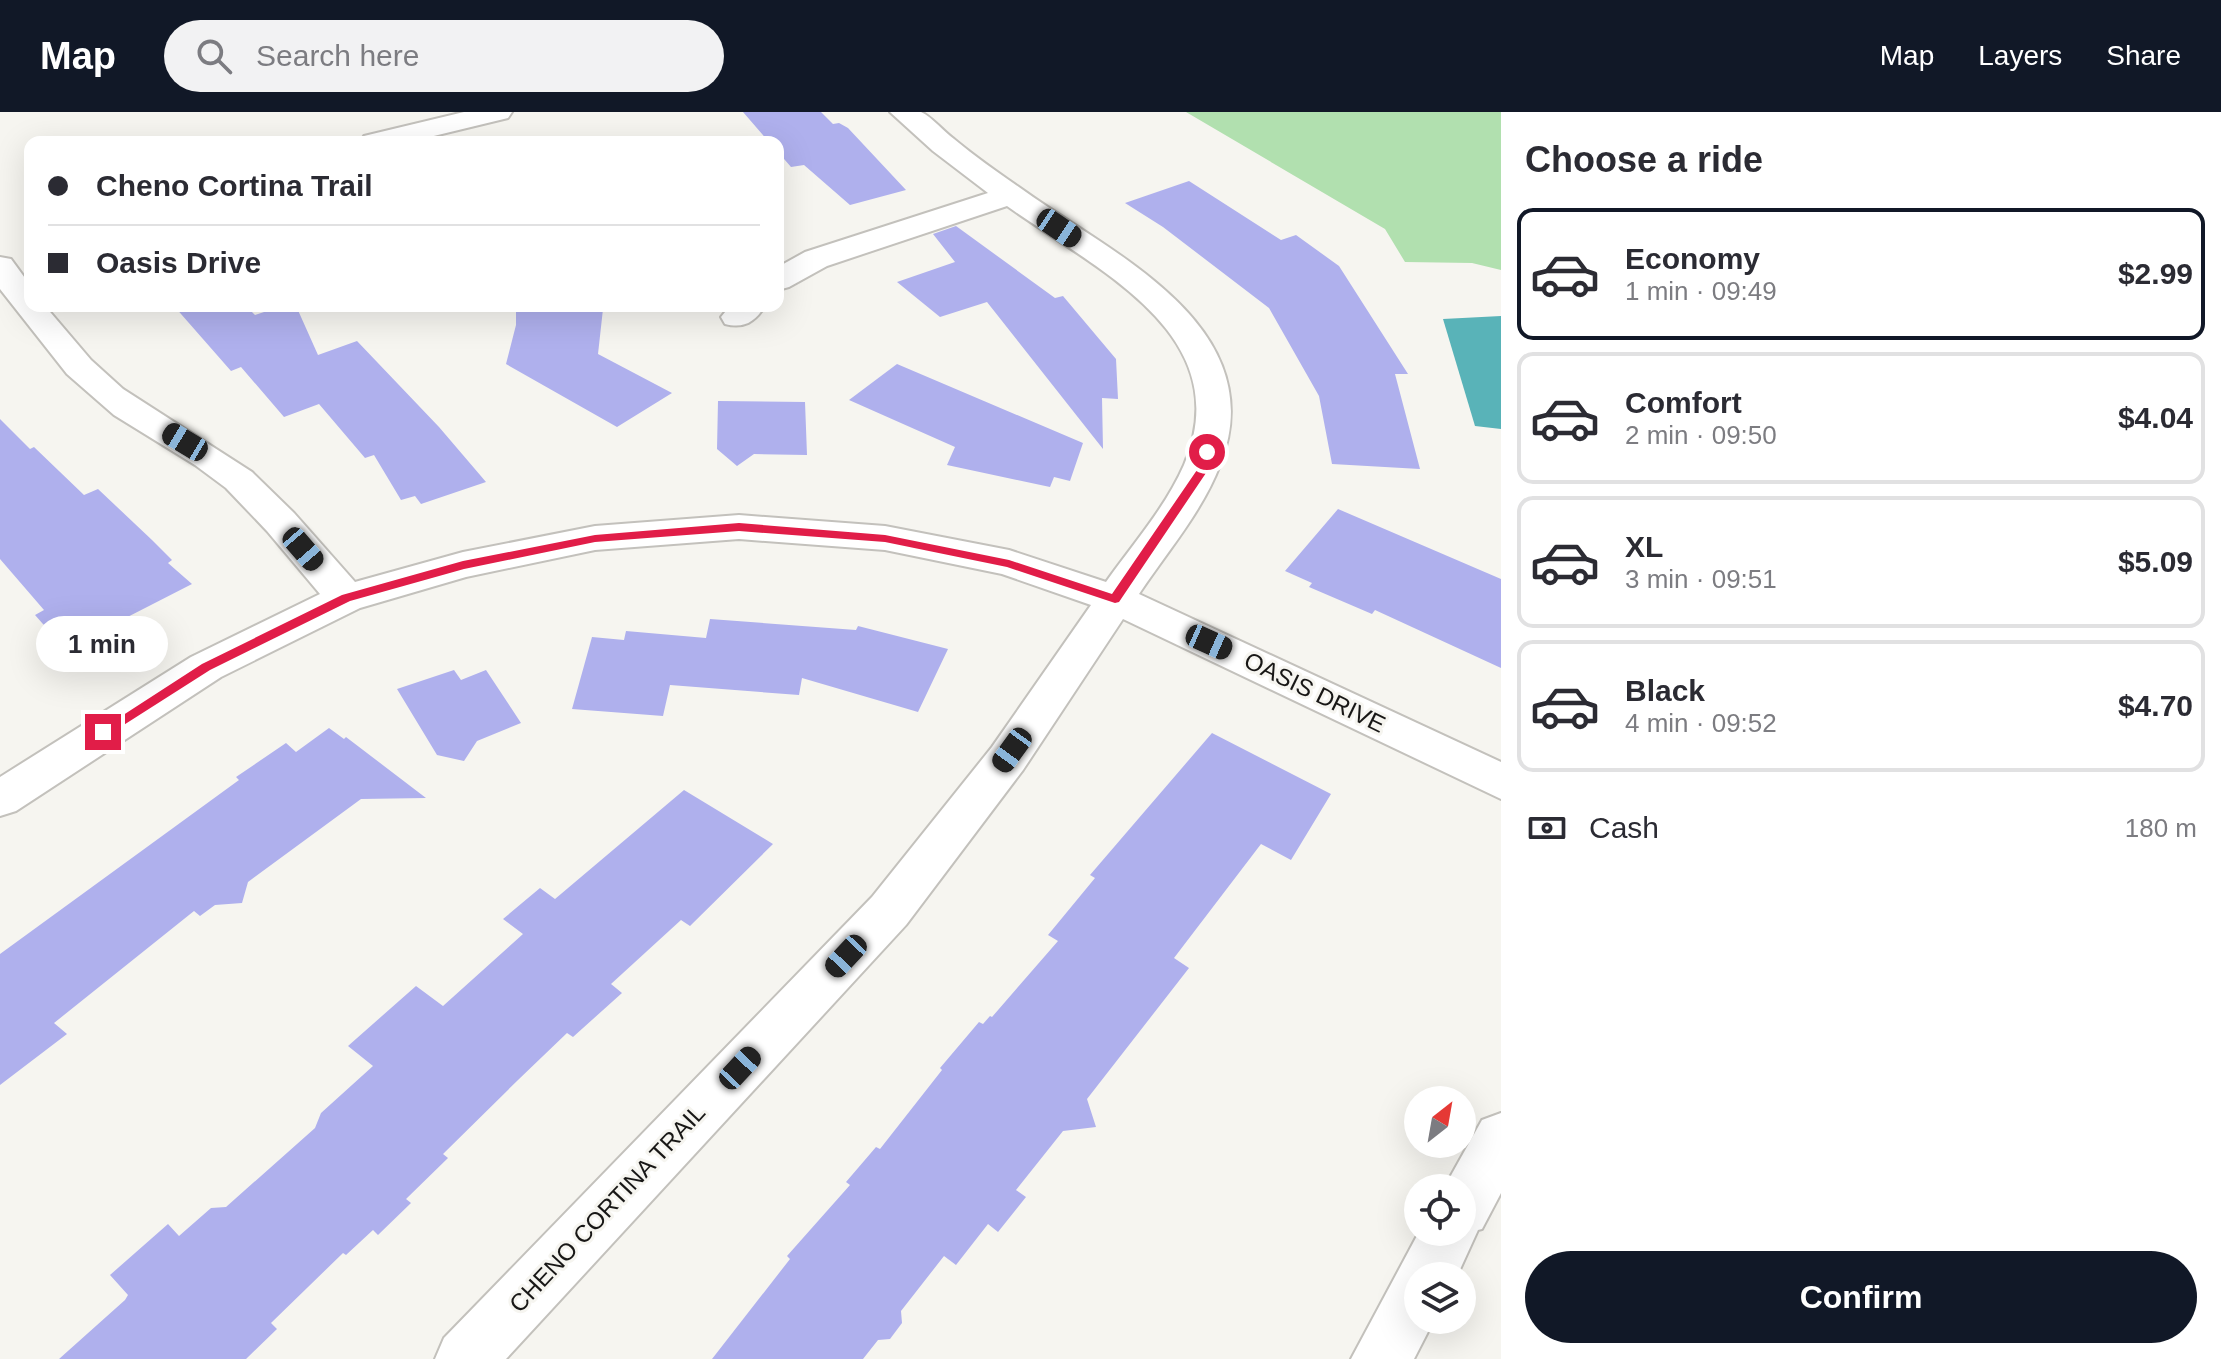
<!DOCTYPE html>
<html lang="en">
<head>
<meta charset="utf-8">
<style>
  :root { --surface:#fff; --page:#f2f2f3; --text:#2b2b33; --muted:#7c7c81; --line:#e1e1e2; --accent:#111827 }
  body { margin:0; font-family:Helvetica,sans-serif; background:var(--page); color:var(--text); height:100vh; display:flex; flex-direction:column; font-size:30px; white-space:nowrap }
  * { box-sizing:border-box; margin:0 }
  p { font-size:26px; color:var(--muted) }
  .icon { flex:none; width:44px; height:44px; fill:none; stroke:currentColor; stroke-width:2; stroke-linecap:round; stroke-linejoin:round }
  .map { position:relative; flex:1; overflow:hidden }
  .side { display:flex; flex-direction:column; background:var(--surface); width:720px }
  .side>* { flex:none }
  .top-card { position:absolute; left:24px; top:24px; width:760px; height:176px; border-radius:16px; box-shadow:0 8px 32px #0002; display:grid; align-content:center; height:176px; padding:0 24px; background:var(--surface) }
  .needle { width:52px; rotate:31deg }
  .controls { position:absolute; left:1404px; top:974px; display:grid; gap:16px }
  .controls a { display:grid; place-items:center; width:72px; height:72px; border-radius:50%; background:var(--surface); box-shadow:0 8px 32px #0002; font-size:40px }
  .end { position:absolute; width:36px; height:36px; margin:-18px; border:10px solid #e11d48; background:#fff; box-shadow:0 0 0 4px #fff }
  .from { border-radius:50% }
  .bubble { position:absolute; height:56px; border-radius:28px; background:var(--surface); box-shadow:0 8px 32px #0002; font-size:26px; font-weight:600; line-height:56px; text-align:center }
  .car { position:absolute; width:24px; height:48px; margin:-24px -12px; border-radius:10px; box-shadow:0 0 6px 2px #0007; background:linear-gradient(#222 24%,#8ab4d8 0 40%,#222 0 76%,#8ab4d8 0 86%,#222 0) }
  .top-card b { display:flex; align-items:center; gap:28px; height:76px; font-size:30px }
  .top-card b+b { border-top:2px solid var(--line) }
  .top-card i { width:20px; height:20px; background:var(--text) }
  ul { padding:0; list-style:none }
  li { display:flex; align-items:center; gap:24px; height:132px; margin:0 16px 12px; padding:0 8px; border:4px solid var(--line); border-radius:16px }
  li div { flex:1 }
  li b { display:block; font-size:30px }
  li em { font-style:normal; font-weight:600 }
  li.current { border-color:var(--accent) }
  li>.icon { width:72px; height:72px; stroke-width:1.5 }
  h2 { padding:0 24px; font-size:36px; line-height:96px }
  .pay { display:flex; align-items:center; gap:20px; height:88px; padding:0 24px; font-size:30px }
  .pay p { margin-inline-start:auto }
  .cta { display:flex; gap:16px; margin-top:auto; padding:16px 24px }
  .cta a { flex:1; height:92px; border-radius:48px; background:var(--accent); color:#fff; font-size:32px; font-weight:600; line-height:92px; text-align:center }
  header { display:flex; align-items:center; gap:48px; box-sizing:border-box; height:112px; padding:0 40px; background:var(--accent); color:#fff }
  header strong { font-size:38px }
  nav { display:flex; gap:44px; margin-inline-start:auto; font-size:28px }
  .search { width:560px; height:72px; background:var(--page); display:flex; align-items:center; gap:20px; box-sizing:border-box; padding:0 28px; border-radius:44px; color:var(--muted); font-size:30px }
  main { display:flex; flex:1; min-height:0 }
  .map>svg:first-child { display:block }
  .green { fill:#b1e0af }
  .water { fill:#59b3b8 }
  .building { fill:#afb0ed }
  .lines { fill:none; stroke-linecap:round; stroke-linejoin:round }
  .minor-casing { stroke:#c3c1bc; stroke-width:4 }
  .major-casing { stroke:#c3c1bc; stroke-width:4 }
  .minor { fill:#fff; fill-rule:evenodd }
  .major { fill:#fff; fill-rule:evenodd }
  .route { fill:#e11d48 }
  .labels { text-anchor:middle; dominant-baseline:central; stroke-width:6; stroke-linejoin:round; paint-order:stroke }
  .street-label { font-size:24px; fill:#181716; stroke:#f6f5f0 }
</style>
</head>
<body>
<header>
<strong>Map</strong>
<div class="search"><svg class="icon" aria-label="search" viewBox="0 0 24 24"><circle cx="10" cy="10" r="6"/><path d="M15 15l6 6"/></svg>Search here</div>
<nav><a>Map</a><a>Layers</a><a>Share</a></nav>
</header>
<main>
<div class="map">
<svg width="1501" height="1247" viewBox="0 0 1501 1247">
  <rect width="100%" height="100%" fill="#f6f5f0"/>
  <path class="green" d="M1186 0H1501V158L1472 151 1405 150 1385 117Z"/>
  <path class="water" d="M1501 204V317L1475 314 1443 207Z"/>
  <path class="building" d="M743 0H821L833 12 839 11 848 16 906 78 850 93 804 53 791 55 778 40V30H769Z
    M1189 69 1281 128 1296 123 1339 154 1408 262H1395L1420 357 1332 352 1319 284 1269 196 1163 115 1125 91Z
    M956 114 1055 186 1063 184 1116 247 1118 287 1102 286 1103 337 987 190 940 205 897 170 955 150 933 122Z
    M174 194H246L255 203 279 195 297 196 318 243 357 229 439 315 486 370 421 392 415 384 401 388 374 343 365 346 319 292 284 305 241 255 231 259Z
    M516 197H603L598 242 672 281 617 315 506 252 516 213Z
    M897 252 1083 331 1070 369 1054 365 1050 375 947 353 955 335 849 288Z
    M718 289 805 290 807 343 754 342 737 354 717 337Z
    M0 307 30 337 34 335 84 383 98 377 152 428 172 448 168 451 192 472 65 537 35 503 44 498 0 447Z
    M1338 397 1501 467V556L1375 498 1372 502 1309 475 1312 471 1285 459Z
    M710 507 856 518 858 514 948 537 918 600 802 566 799 583 670 573 663 604 572 597 592 525 624 528 626 519 706 526Z
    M454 558 461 568 486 558 521 611 477 629 464 649 437 643 397 577Z
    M329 616 344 627 346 625 426 686 361 687 248 770 242 791 215 793 200 804 194 799 54 911 67 922 0 973V842L239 668 236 665 286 631 296 640Z
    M1212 621 1331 682 1291 748 1261 732 1174 846 1189 856 1087 987 1096 1015 1063 1019 1016 1078 1026 1085 998 1120 988 1112 956 1153 944 1144 901 1199 902 1211 890 1227 878 1228 863 1247H712L790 1147 787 1144 850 1073 846 1070 876 1035 880 1037 942 958 940 956 979 910 983 912 990 904 992 905 1058 829 1048 823 1095 766 1090 763Z
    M684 678 773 732 690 814 681 808 611 872 622 881 573 925 567 921 518 968 443 1042 448 1046 406 1087 411 1091 378 1123 373 1118 346 1143 343 1141 271 1211 277 1217 246 1247H59L125 1188 128 1183 110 1163 168 1112 179 1124 211 1096 226 1095 315 1016 321 1001 373 954 348 934 416 874 443 894 523 822 503 807 540 776 555 787Z"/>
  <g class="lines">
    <g class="minor-casing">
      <path id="minor" d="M464 0H512L508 6 409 30H360L364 24Z
        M890 0C899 0 913 0 921 0 932 5 944 20 954 27 979 48 1006 66 1033 85 1121 146 1273 219 1220 353 1202 400 1167 440 1139 482L1501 650V687L1123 507 1023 658 906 813 506 1247H435L444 1226 872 785 992 635 1091 493 1002 462 885 438 739 427 595 438 466 465 360 496 221 565 16 699 0 704V665L191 545 320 482 267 419 226 376 195 353 114 303 67 262 0 177V145L11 147 30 173V194H45L91 248 123 277 252 360 294 401 355 470 463 440 595 414 739 403 885 414 1009 438 1106 470C1133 432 1165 396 1184 353 1240 221 1093 156 1007 94L827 154 789 175 778 178V155L805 140 988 81 933 39Z
        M730 194H765C755 210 744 217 725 212L721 205Z"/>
    </g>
    <g class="major-casing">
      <path id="major" d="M1501 1001V1081L1482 1117 1478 1118 1457 1164H1418V1208H1434L1414 1247H1351L1419 1120H1462V1076H1444L1482 1008Z"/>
    </g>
    <use href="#minor" class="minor"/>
    <use href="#major" class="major"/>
  </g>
  <path class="route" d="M1207 336 1212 340 1208 358 1119 490 1115 491 1007 455 885 430 739 419 595 430 464 457 350 489 210 558 108 623 103 624 97 620 202 552 342 483 463 449 595 423 739 411 885 423 1009 448 1112 482 1197 358 1202 340Z"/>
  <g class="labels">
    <g class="street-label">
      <text transform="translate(1315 580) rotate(26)">OASIS DRIVE</text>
      <text transform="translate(607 1096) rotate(-47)">CHENO CORTINA TRAIL</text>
    </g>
  </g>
</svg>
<div class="controls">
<a><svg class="needle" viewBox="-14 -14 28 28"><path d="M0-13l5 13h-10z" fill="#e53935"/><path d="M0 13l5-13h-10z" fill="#7c7c81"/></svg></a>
<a><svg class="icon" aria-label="locate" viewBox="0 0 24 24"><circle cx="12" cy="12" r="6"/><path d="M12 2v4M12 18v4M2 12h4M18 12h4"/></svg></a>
<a><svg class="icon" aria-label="layers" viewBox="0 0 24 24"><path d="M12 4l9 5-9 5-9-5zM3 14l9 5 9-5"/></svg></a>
</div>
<i class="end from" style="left:1207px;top:340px"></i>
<i class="end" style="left:103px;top:620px"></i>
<div class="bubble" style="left:36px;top:504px;width:132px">1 min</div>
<i class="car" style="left:1059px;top:116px;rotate:124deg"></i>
<i class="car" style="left:185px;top:330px;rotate:301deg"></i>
<i class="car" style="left:303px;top:437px;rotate:139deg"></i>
<i class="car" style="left:1209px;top:530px;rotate:114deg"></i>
<i class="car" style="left:1012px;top:638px;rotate:216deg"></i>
<i class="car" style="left:846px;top:844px;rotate:223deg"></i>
<i class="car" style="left:740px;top:956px;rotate:43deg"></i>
<div class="top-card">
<b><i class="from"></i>Cheno Cortina Trail</b>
<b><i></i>Oasis Drive</b>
</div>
</div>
<section class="side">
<h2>Choose a ride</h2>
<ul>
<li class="current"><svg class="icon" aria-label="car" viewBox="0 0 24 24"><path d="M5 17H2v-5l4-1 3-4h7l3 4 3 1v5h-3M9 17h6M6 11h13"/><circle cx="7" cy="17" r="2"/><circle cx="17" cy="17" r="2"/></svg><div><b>Economy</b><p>1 min · 09:49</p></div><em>$2.99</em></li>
<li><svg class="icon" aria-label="car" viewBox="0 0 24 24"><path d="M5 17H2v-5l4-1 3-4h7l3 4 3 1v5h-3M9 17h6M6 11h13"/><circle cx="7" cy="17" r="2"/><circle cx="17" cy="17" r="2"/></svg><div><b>Comfort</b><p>2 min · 09:50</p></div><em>$4.04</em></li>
<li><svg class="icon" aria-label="car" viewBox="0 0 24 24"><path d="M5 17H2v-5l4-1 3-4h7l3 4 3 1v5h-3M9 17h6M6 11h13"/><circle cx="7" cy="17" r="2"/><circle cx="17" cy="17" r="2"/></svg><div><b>XL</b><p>3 min · 09:51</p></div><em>$5.09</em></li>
<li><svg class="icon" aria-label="car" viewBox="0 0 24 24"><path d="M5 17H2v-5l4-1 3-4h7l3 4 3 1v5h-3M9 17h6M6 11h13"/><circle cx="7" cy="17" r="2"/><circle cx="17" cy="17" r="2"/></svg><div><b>Black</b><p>4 min · 09:52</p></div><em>$4.70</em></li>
</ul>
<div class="pay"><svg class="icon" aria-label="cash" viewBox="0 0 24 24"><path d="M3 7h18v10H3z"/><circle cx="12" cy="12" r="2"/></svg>Cash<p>180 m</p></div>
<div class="cta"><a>Confirm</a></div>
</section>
</main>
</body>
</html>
